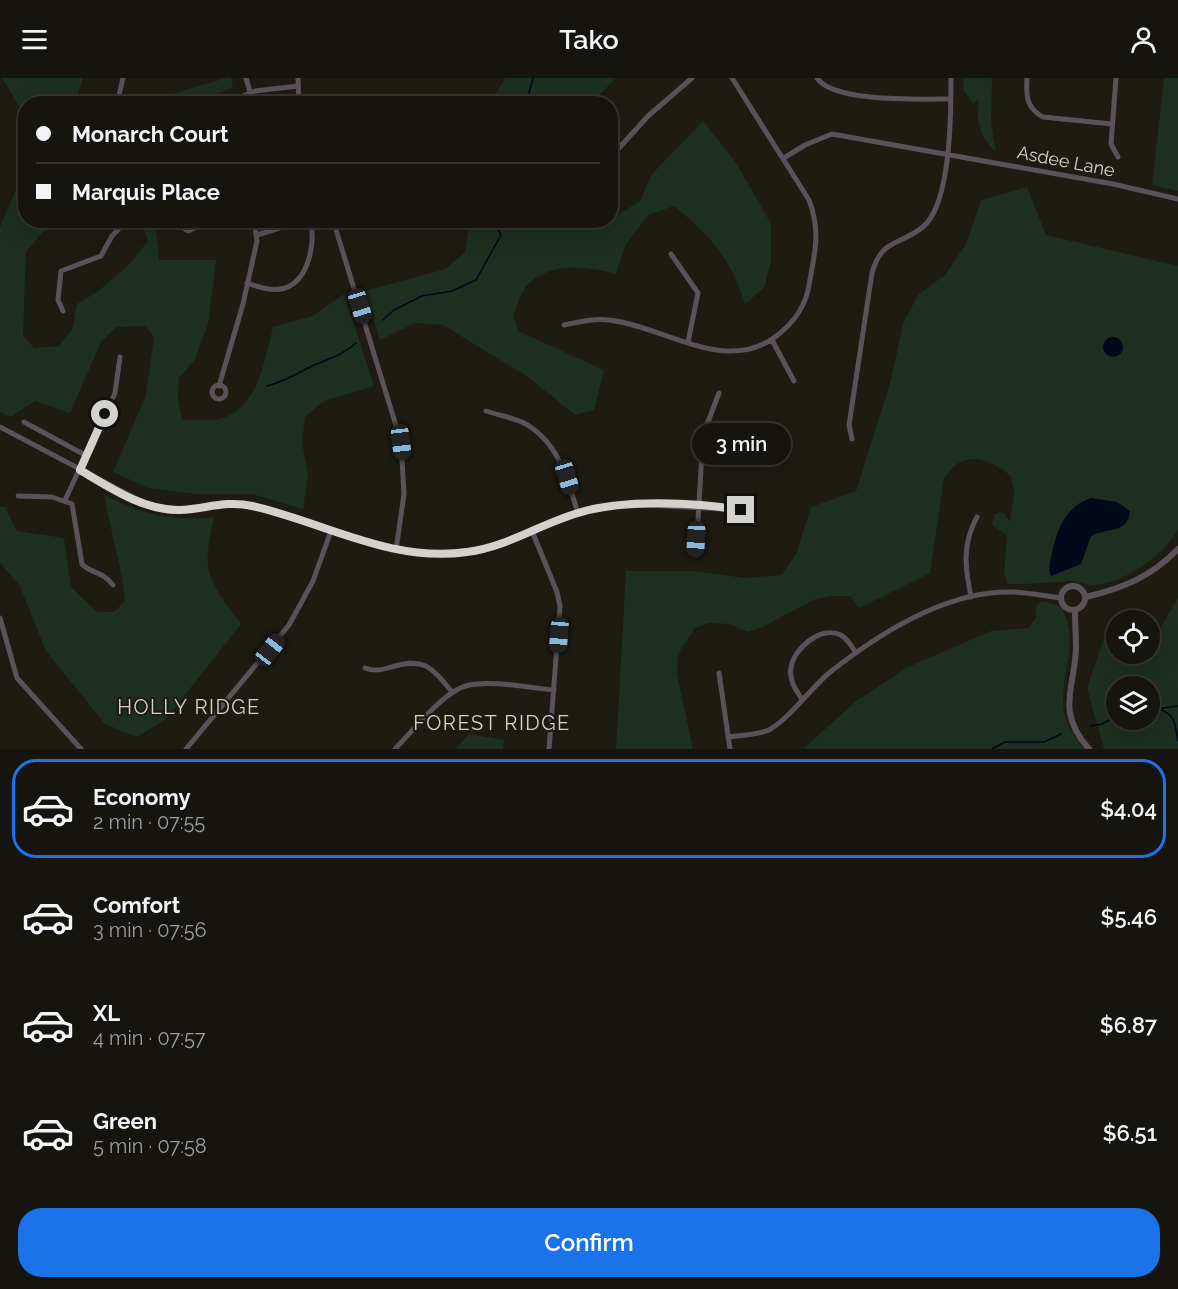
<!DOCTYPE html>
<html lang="en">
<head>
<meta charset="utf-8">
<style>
  :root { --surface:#16140e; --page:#23211c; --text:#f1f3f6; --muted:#9e9e9e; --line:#35332e; --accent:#1a73e8 }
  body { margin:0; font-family:Raleway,sans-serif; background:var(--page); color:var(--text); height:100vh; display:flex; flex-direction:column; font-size:22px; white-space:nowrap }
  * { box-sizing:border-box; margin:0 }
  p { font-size:20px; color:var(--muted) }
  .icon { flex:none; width:33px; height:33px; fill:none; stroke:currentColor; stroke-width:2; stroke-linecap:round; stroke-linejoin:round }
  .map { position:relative; height:671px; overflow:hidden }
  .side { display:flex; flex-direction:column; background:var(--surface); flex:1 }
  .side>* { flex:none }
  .guide { position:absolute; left:18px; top:18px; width:600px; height:132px; border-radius:24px; box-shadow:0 6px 24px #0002,0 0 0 2px var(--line); display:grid; align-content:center; height:132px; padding:0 18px; background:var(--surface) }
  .controls { position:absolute; left:1106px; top:532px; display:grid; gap:12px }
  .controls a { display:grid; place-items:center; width:54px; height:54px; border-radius:50%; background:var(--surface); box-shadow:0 6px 24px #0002,0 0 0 2px var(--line); font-size:30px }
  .end { position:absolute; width:27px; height:27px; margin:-14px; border:8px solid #d3d2cc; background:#111; box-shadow:0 0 0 3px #111 }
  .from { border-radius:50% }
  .bubble { position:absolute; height:42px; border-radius:21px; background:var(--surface); box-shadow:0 6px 24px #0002,0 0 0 2px var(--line); font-size:20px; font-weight:600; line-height:42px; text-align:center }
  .car { position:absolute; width:18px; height:36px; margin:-18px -9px; border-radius:8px; box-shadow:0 0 4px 2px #0007; background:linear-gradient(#222 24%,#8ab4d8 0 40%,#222 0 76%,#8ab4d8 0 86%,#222 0) }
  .guide b { display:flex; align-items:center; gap:21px; height:57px; font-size:22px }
  .guide b+b { border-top:2px solid var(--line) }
  .guide i { width:15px; height:15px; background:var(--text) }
  ul { padding:10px 0 0; list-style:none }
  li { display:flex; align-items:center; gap:18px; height:99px; margin:0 12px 9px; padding:0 6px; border:3px solid transparent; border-radius:24px }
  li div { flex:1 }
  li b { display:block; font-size:22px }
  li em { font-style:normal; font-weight:600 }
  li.selected { border-color:var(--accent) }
  li>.icon { width:54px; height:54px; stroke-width:1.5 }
  .primary-button { display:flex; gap:12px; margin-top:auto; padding:12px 18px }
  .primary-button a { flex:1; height:69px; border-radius:24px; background:var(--accent); color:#fff; font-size:24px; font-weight:600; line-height:69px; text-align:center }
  header { display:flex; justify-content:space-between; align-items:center; height:78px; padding:0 18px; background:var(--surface); font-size:27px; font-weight:600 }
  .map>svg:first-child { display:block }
  .green { fill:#1d2f20; fill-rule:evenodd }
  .water { fill:#000919 }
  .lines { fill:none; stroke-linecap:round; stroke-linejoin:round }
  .stream { stroke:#000919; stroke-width:1.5 }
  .minor { stroke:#5b5159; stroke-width:5 }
  .tertiary { stroke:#5b5159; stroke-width:6 }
  .route { stroke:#d3d2cc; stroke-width:8 }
  .labels { text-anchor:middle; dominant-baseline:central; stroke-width:4.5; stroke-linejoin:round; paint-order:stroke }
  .street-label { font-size:18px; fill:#d3d2cc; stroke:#1d1b12 }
  .neighbourhood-label { font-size:20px; letter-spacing:1.5px; fill:#d3d2cc; stroke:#1d1b12 }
</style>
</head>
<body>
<header><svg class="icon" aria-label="menu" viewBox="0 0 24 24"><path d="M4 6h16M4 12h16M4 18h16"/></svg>Tako<svg class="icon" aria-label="person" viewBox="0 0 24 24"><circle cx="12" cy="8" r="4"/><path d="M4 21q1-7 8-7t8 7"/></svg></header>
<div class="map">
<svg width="1178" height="671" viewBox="0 0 1178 671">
  <rect width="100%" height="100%" fill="#1d1b12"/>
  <path class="green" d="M2 0H83L75 25 26 26 25 61 23 35Z
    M226 0H231L233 9 196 25H150L152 22Z
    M505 0H616L592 25H491Z
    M963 0H992L991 45 996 74C979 59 976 43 979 22L973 25 964 13Z
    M1164 0H1178V113L1152 107Z
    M703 43 737 86 771 146V183L764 210 745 226C729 178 712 159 674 128L648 137 626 166 616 196C586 188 552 183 527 207 521 214 517 228 513 237L518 253 604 292 594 332 575 337 528 299 443 247 415 245 380 262 365 213 446 191 465 174 470 143 590 142 602 147 640 123 652 96Z
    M25 90 26 142 74 143 43 154 26 174 23 257 34 270 59 268 73 250 77 226C103 212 132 187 148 162L140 143H151L157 157 159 182H216L208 246 194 283 179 300 178 320 182 342C194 342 208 343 219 341 258 333 265 280 273 249L313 238 344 216 374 308 324 323 305 339 302 364 308 397 303 431 252 416H197L148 410 113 394 146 317 154 260 146 248 116 249 101 264 70 335 35 323 11 339 0 334V149Z
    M1027 109 1046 157 1178 188V452C1161 479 1128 503 1096 507 1087 508 1077 502 1068 503 1048 505 1029 506 1008 506L1004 496 1007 457 992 447 995 436 999 434 1004 435 1010 444 1014 413 1011 398C987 379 962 371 944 401L930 495 859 530 851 518H830L813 522 763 549 748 554 729 546 709 545 695 550 678 576 677 596 693 671H616L626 493H694L745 500 782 497 796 476 811 429 856 413 891 302 903 246 918 217 945 197 966 166 981 122Z
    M104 416C140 436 173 444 214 439 201 498 207 499 241 546L166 641 137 659 105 646 46 573 20 508 0 485V429H5L17 453 64 460 71 509 97 534H114L125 523C122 487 110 453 104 416Z
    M1178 520V671H1104L1087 610 1103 563 1116 551V576H1149V569ZM1116 609H1149V642H1116Z
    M1042 523 1060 528C1083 562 1058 598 1064 634 1067 648 1076 660 1084 671H803L855 624 908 589 991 553 1028 550 1036 540V527Z
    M469 656 504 662 503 671H456Z"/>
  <path class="water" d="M1103 269a10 10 0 1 1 20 0a10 10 0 1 1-20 0Z
    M1091 420 1117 424 1130 433C1128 457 1106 449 1091 458L1081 486 1051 498C1048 490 1050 483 1052 475 1057 451 1066 428 1091 420Z"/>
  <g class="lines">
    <path class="stream" d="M526 26 533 0
      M383 242 394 232 422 218 452 213 476 202 501 157 493 142
      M267 308C283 304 295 297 310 289 327 281 342 278 356 265
      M1159 631C1177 637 1175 648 1178 663
      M1149 632 1178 628
      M1090 648 1102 646 1116 638
      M992 671 1005 664H1044L1061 656"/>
    <path class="minor" d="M246 0 250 14
      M298 0 299 26
      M817 0C834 25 922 21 951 21
      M1027 0C1026 17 1026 30 1043 39L1112 46
      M1116 0 1111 66 1118 79
      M117 26 123 0
      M224 26 255 13 298 8
      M610 80 648 38 692 0
      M784 80 805 67 832 56 1113 106 1178 121
      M179 142 182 149 188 153 195 150 194 142
      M333 142 401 364 404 416 396 472
      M257 157 305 142
      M671 176 698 215 688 264
      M247 205C259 209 272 214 285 210 309 202 316 164 310 142
      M63 233 58 222 61 193 101 178 112 158 127 142
      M564 247C579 244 594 240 609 242 664 248 728 299 779 256 795 243 806 227 809 207 815 174 821 154 809 122L732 0
      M772 262 794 303
      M212 314a7 7 0 1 1 14 0a7 7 0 1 1-14 0Z
      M219 308 243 226 257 163 254 142
      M486 333C498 337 510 339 522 344 558 362 567 400 578 435
      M24 344 87 378
      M0 349 148 427 179 432 219 426 249 427 379 468 412 474 445 476 487 470 564 440 603 429 645 427 741 432
      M852 361 849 347 872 195C882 159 901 168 924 148 951 124 951 35 951 0
      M18 418 52 419 72 426 82 486C91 496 101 492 113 507
      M65 422 115 315 120 279
      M532 453 557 514 560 528 549 671
      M696 477 703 357 719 315
      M971 519C965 490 962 466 977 439
      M0 540 17 600 81 671
      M365 590C373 593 379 593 388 590 423 579 430 587 452 614
      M719 595 730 671
      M802 621C795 611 789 602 791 590 793 571 821 547 841 557 848 561 852 569 856 575
      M729 659C741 657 758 657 769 652 789 641 811 610 829 595 878 556 946 513 1011 514 1027 514 1044 518 1061 520
      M186 671 289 547 313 503 331 453
      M395 671C413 653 444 612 469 607 492 602 530 610 554 612"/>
    <path class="tertiary" d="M1061 520a12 12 0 1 1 24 0a12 12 0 1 1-24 0Z
      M1086 519C1123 510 1151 499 1178 471
      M1075 532C1075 545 1076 557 1076 570 1075 610 1055 633 1089 671"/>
  </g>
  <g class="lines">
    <path class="route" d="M105 336 80 392C109 409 144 433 180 432 205 431 226 422 252 428 324 444 390 485 467 474 507 469 540 446 578 435 622 421 695 424 741 432"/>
  </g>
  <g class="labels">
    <g class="street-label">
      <text transform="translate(1066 83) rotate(11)">Asdee Lane</text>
    </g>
    <g class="neighbourhood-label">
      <text x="189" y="629">HOLLY RIDGE</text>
      <text x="492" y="645">FOREST RIDGE</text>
    </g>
  </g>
</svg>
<div class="controls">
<a><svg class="icon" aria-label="locate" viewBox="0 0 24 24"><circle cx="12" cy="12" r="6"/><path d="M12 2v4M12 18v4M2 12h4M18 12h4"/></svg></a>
<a><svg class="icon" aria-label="layers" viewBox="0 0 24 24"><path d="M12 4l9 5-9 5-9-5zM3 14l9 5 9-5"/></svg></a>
</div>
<i class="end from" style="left:105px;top:336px"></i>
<i class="end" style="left:741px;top:432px"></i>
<div class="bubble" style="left:692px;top:345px;width:99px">3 min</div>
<i class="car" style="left:360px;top:228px;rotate:163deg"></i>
<i class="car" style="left:401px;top:364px;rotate:173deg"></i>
<i class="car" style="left:567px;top:399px;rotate:163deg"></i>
<i class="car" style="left:696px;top:461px;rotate:183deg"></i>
<i class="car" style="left:559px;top:557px;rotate:185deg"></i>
<i class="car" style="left:270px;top:572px;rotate:38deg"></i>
<div class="guide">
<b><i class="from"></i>Monarch Court</b>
<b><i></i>Marquis Place</b>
</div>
</div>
<section class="side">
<ul>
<li class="selected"><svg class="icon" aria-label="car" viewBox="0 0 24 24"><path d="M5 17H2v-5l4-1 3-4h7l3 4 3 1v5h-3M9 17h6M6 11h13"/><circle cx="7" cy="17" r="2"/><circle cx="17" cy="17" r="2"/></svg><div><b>Economy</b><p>2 min · 07:55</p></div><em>$4.04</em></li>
<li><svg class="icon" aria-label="car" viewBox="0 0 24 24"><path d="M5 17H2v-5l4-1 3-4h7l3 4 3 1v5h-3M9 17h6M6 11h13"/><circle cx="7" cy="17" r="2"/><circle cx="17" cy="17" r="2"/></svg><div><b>Comfort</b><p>3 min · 07:56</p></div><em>$5.46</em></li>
<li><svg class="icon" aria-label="car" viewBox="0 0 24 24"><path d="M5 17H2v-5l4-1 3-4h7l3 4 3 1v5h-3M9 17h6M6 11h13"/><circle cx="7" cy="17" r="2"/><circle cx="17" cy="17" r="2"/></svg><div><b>XL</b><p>4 min · 07:57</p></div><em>$6.87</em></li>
<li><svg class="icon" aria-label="car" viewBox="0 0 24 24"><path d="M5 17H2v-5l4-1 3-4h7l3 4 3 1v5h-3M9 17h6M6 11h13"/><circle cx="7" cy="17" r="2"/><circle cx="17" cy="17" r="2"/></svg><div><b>Green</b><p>5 min · 07:58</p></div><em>$6.51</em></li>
</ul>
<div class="primary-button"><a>Confirm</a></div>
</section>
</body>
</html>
